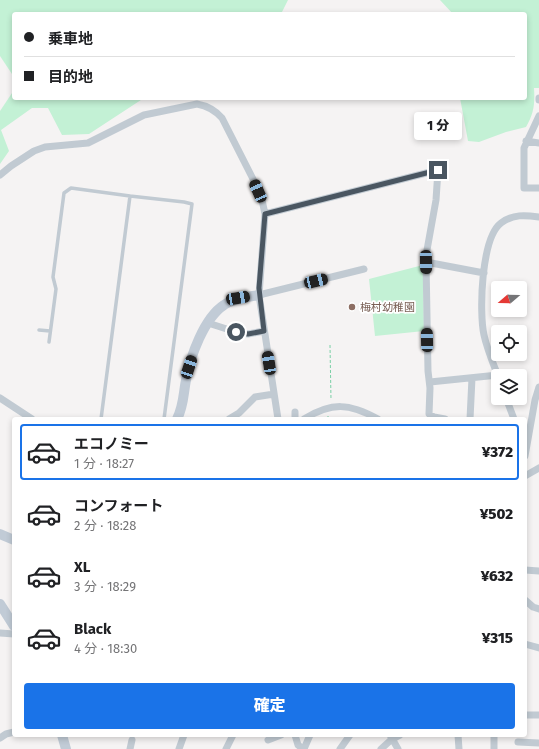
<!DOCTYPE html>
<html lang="ja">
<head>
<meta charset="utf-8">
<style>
  :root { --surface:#fff; --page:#f2f2f2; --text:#202124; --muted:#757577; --line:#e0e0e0; --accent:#1a73e8 }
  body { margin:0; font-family:"Fira Sans","Noto Sans JP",sans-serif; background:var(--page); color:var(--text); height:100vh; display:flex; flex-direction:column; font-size:15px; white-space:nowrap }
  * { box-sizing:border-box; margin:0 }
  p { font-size:13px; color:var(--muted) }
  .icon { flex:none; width:22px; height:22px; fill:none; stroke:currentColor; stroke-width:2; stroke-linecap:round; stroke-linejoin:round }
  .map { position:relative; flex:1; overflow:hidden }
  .panel { position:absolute; left:12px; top:417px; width:515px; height:320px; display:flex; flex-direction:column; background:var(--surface); border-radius:4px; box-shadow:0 2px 6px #0003 }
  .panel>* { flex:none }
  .top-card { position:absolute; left:12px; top:12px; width:515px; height:88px; border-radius:4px; box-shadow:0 2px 6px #0003; display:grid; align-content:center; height:88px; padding:0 12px; background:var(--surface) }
  .needle { width:26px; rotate:251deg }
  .fabs { position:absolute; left:491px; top:281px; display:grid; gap:8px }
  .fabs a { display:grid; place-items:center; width:36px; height:36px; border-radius:4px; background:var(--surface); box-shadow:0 2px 6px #0003; font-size:20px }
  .end { position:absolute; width:18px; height:18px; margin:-9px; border:5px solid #4a5661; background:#fff; box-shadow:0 0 0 2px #fff }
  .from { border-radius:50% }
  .bubble { position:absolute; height:28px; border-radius:4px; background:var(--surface); box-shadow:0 2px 6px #0003; font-size:13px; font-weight:800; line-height:28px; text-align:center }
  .car { position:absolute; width:12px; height:24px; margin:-12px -6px; border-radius:5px; box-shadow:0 0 3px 1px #0007; background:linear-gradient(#222 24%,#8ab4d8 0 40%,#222 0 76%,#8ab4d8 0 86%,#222 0) }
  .top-card b { display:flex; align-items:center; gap:14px; height:38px; font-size:15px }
  .top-card b+b { border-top:1px solid var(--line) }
  .top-card i { width:10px; height:10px; background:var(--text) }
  ul { padding:7px 0 0; list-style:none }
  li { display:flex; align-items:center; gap:12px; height:56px; margin:0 8px 6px; padding:0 4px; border:2px solid transparent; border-radius:4px }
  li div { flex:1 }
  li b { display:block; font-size:15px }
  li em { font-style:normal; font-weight:800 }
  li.current { border-color:var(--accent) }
  li>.icon { width:36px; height:36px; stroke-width:1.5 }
  .button { display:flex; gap:8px; margin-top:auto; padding:8px 12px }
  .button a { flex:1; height:46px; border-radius:4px; background:var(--accent); color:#fff; font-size:16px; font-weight:800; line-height:46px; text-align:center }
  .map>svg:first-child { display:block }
  .green { fill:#c3f1d5 }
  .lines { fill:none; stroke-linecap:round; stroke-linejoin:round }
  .path { stroke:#7ad0a6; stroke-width:1; stroke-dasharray:3 2; stroke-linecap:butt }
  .lane { stroke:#c1cad2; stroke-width:3.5 }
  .street { stroke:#c1cad2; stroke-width:7 }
  .secondary { stroke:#c1cbd6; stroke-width:10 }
  .route { stroke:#4a5661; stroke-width:5 }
  .education-dot { fill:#8d6e63; stroke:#fff; stroke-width:1.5 }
  .labels { text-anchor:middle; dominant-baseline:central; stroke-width:3.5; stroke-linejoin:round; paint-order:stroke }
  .education-label { font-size:11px; fill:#785e54; stroke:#fff; text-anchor:start }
</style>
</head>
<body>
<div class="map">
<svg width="539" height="749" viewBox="0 0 539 749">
  <rect width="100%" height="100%" fill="#f5f3f3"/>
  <path class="green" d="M0 0H288L281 14H14V77L0 56Z
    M440 0H539V88H534C535 103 534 114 526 127L506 132 479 142 468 141 460 98H525V14H453Z
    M14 90V98H144L89 134 62 135 48 108H32L1 130 9 151 0 164V111Z
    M423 265 424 331 375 336 369 279Z"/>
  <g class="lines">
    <path class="path" d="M330 345 331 400
      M328 419V415"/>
    <path class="lane" d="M130 196 184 202 192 204 164 419
      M39 330 50 331
      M49 342 56 289 53 277 64 193 71 188 130 196 101 419"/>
    <path class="street" d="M539 98V100
      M539 116 524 148V188H539
      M526 141 539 143
      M0 175 11 166 34 151 45 147 88 143 144 115 197 104C208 106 215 110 222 118L254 181 262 200 265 214 259 295 278 419
      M265 214 438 170 436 200 427 250 426 262 428 371 430 388 429 414 434 417 445 419
      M426 262 484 273
      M259 295 364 269
      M208 323 236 332 248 334 264 331
      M498 376C493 363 487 349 484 335 479 313 481 238 501 223 513 214 525 215 539 217
      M430 382 498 375
      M0 398 32 419
      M506 398 514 419
      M295 412V419
      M229 419 239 413 255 397 274 394
      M304 419C332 402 349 403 378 419
      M470 419 472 378
      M525 456 535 400 539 387
      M525 476 539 468
      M525 570 539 571
      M525 600 533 607 539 609
      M0 633 14 634
      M525 644 539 648
      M525 715H539
      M295 735 298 745 303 749
      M390 735 398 749
      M458 735 459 749
      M494 735V749
      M0 738 6 734 14 732
      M268 740 281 735
      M518 742 539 743
      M130 749 132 740
      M179 749 184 735
      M226 749 233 735
      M304 749 310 735
      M340 749 350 735
      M381 749 392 739 400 735"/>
    <path class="secondary" d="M177 419C184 405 183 395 186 380 190 357 204 318 224 305 234 298 248 297 259 295
      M0 534 14 540
      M0 604 14 626
      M62 735 66 749"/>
  </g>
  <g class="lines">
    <path class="route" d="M236 332 248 334 264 331 259 288 265 214 438 170"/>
  </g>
  <circle class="education-dot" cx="352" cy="307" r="4"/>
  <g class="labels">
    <g class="education-label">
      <text x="360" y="307">梅村幼稚園</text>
    </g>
  </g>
</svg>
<div class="fabs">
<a><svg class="needle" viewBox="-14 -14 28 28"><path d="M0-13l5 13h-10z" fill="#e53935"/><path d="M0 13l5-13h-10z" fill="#757577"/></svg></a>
<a><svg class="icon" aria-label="locate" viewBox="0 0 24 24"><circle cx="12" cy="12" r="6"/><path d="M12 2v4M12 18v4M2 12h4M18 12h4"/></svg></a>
<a><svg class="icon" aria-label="layers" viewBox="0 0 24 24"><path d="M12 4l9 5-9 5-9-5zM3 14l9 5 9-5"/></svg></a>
</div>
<i class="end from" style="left:236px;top:332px"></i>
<i class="end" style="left:438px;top:170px"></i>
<div class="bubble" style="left:414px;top:112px;width:48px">1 分</div>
<i class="car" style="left:258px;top:191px;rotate:336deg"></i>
<i class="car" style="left:426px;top:262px;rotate:179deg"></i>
<i class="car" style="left:316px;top:281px;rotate:77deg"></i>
<i class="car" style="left:238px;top:298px;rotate:80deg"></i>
<i class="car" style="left:427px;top:340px;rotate:359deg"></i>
<i class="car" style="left:269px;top:363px;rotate:351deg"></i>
<i class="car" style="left:189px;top:367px;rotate:18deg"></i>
<div class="top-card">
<b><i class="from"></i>乗車地</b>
<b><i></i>目的地</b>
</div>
<section class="panel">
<ul>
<li class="current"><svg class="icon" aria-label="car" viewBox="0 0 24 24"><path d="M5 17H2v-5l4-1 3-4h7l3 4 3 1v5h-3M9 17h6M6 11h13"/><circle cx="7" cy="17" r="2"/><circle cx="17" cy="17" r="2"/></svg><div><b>エコノミー</b><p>1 分 · 18:27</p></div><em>¥372</em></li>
<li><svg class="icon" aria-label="car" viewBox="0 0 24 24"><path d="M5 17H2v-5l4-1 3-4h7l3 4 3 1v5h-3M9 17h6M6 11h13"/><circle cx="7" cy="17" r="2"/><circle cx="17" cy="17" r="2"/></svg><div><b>コンフォート</b><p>2 分 · 18:28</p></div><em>¥502</em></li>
<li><svg class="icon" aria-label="car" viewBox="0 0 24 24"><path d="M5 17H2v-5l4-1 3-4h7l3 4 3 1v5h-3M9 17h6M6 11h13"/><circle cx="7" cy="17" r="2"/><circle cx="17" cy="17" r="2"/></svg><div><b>XL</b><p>3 分 · 18:29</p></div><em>¥632</em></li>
<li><svg class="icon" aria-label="car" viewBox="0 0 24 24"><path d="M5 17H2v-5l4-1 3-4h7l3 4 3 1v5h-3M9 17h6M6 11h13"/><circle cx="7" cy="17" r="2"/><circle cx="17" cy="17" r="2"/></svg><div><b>Black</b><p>4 分 · 18:30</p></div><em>¥315</em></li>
</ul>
<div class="button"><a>確定</a></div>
</section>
</div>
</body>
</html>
